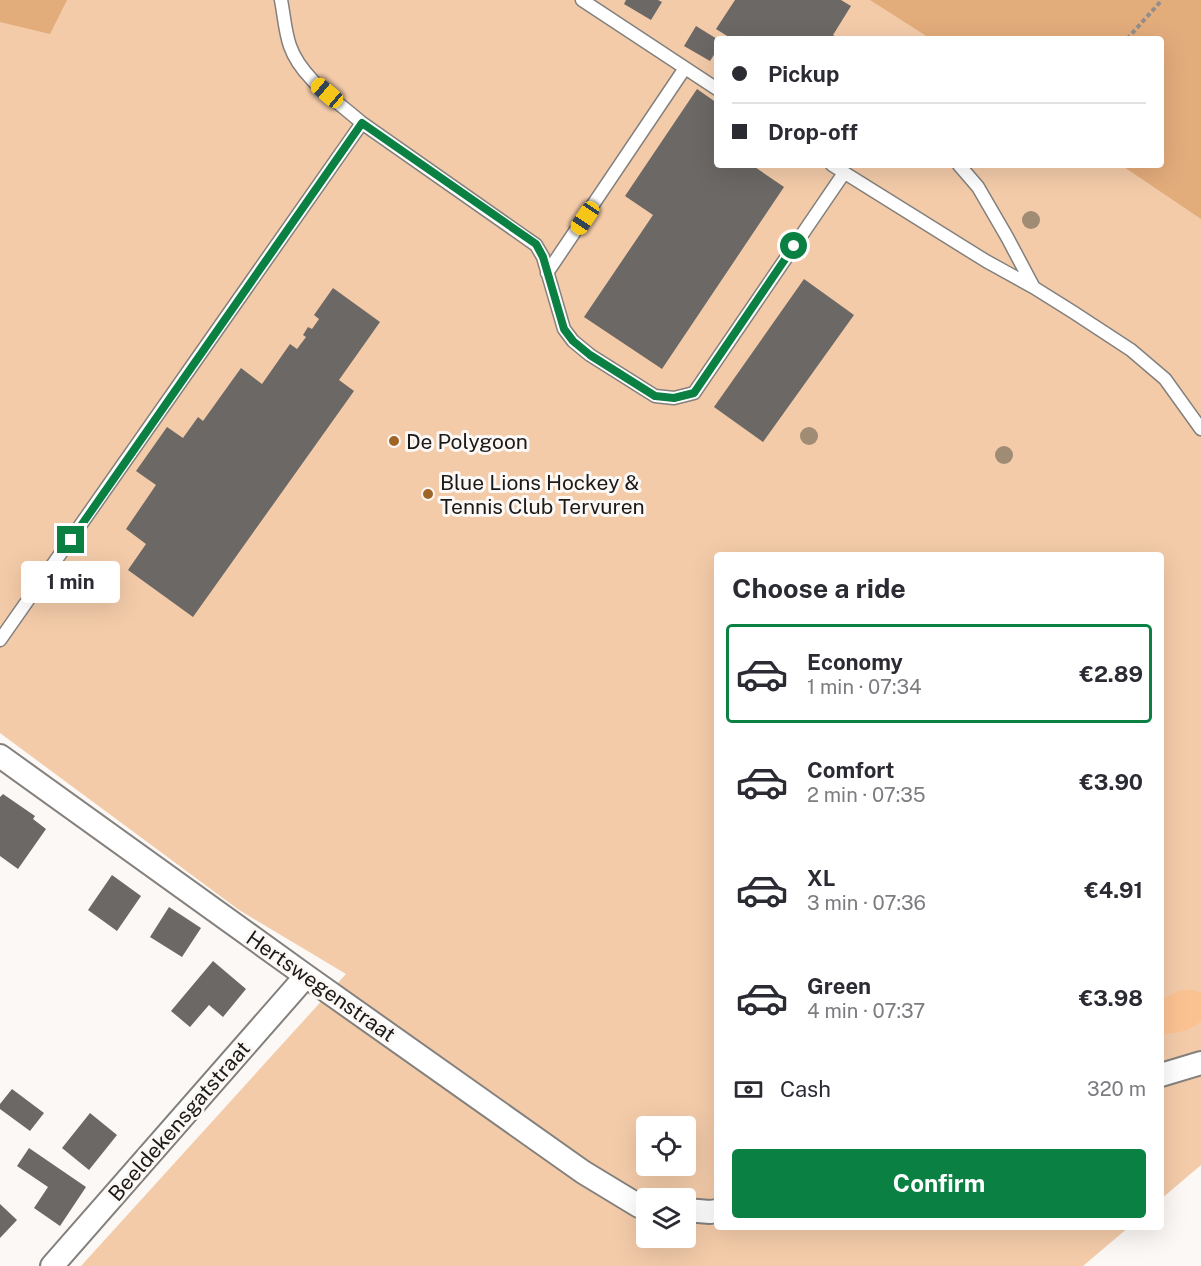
<!DOCTYPE html>
<html lang="en">
<head>
<meta charset="utf-8">
<style>
  :root { --surface:#fff; --page:#f7f7f7; --text:#2b2b33; --muted:#7c7c81; --line:#e1e1e2; --accent:#0b8043 }
  body { margin:0; font-family:"Public Sans",sans-serif; background:var(--page); color:var(--text); height:100vh; display:flex; flex-direction:column; font-size:22px; white-space:nowrap }
  * { box-sizing:border-box; margin:0 }
  p { font-size:20px; color:var(--muted) }
  .icon { flex:none; width:33px; height:33px; fill:none; stroke:currentColor; stroke-width:2; stroke-linecap:round; stroke-linejoin:round }
  .map { position:relative; flex:1; overflow:hidden }
  .details { position:absolute; left:714px; top:552px; width:450px; height:678px; display:flex; flex-direction:column; background:var(--surface); border-radius:6px; box-shadow:0 6px 24px #0002 }
  .details>* { flex:none }
  .guide { position:absolute; left:714px; top:36px; width:450px; height:132px; border-radius:6px; box-shadow:0 6px 24px #0002; display:grid; align-content:center; height:132px; padding:0 18px; background:var(--surface) }
  .controls { position:absolute; left:636px; top:1116px; display:grid; gap:12px }
  .controls a { display:grid; place-items:center; width:60px; height:60px; border-radius:6px; background:var(--surface); box-shadow:0 6px 24px #0002; font-size:30px }
  .end { position:absolute; width:27px; height:27px; margin:-14px; border:8px solid #0b8043; background:#fff; box-shadow:0 0 0 3px #fff }
  .from { border-radius:50% }
  .bubble { position:absolute; height:42px; border-radius:6px; background:var(--surface); box-shadow:0 6px 24px #0002; font-size:20px; font-weight:700; line-height:42px; text-align:center }
  .car { position:absolute; width:18px; height:36px; margin:-18px -9px; border-radius:8px; box-shadow:0 0 4px 2px #0007; background:linear-gradient(#f5c518 24%,#345 0 40%,#f5c518 0 76%,#345 0 86%,#f5c518 0) }
  .guide b { display:flex; align-items:center; gap:21px; height:57px; font-size:22px }
  .guide b+b { border-top:2px solid var(--line) }
  .guide i { width:15px; height:15px; background:var(--text) }
  ul { padding:0; list-style:none }
  li { display:flex; align-items:center; gap:18px; height:99px; margin:0 12px 9px; padding:0 6px; border:3px solid transparent; border-radius:6px }
  li div { flex:1 }
  li b { display:block; font-size:22px }
  li em { font-style:normal; font-weight:700 }
  li.current { border-color:var(--accent) }
  li>.icon { width:54px; height:54px; stroke-width:1.5 }
  h2 { padding:0 18px; font-size:27px; line-height:72px }
  .pay { display:flex; align-items:center; gap:15px; height:66px; padding:0 18px; font-size:22px }
  .pay p { margin-inline-start:auto }
  .primary-button { display:flex; gap:12px; margin-top:auto; padding:12px 18px }
  .primary-button a { flex:1; height:69px; border-radius:6px; background:var(--accent); color:#fff; font-size:24px; font-weight:700; line-height:69px; text-align:center }
  .map>svg:first-child { display:block }
  .green { fill:#f3cba9; fill-rule:evenodd }
  .forest { fill:#e3ac7b }
  .water { fill:#fbc291 }
  .building { fill:#6b6865 }
  .lines { fill:none; stroke-linecap:round; stroke-linejoin:round }
  .lane-casing { stroke:#83807d; stroke-width:15 }
  .street-casing { stroke:#83807d; stroke-width:26 }
  .path { stroke:#908e8c; stroke-width:4; stroke-dasharray:4.5 3; stroke-linecap:butt }
  .lane { stroke:#fff; stroke-width:12 }
  .street { stroke:#fff; stroke-width:22 }
  .tree { fill:#a08b74 }
  .route { stroke:#0b8043; stroke-width:8 }
  .poi-dot { fill:#a06427; stroke:#fcf8f5; stroke-width:2 }
  .labels { text-anchor:middle; dominant-baseline:central; stroke-width:6; stroke-linejoin:round; paint-order:stroke }
  .poi-label { font-size:21px; fill:#1b1a19; stroke:#fcf8f5; text-anchor:start }
  .street-label { font-size:21px; fill:#1b1a19; stroke:#fcf8f5 }
</style>
</head>
<body>
<div class="map">
<svg width="1201" height="1266" viewBox="0 0 1201 1266">
  <rect width="100%" height="100%" fill="#fcf8f5"/>
  <path class="green" d="M0 0H1201V1165L1161 1199V555H717V1227H1129L1083 1266H81L346 974 239 910 0 733ZM717 39H1161V165H717ZM646 1126H686V1166H646ZM646 1198H686V1238H646Z"/>
  <path class="forest" d="M0 0H67L50 34 0 22Z
    M870 0H1201V219L1121 165H1161V39H931Z"/>
  <path class="water" d="M1187 990H1194L1201 994V1021C1189 1032 1177 1033 1161 1034V1000L1178 991Z"/>
  <path class="building" d="M626 0H658L662 2 651 20 624 4Z
    M735 0H841L851 6 833 35 839 39H732L716 29Z
    M696 26 717 39V50L710 61 684 46Z
    M697 89 717 103V165H752L784 187 662 369 584 317 653 215 625 196Z
    M804 279 854 315 763 442 714 407Z
    M333 288 380 322 339 380 354 391 193 617 128 570 146 544 126 529 156 485 136 471 167 427 183 438 198 417 203 421 241 368 262 384 290 344 297 349 306 337 303 335 308 327 312 329 319 319 314 315Z
    M3 794 35 816 33 819 46 829 18 869 0 856V797Z
    M112 875 141 896 117 931 88 910Z
    M169 907 201 928 182 957 150 937Z
    M213 961 246 989 223 1017 209 1005 190 1027 171 1011Z
    M12 1089 44 1113 30 1131 0 1109V1104Z
    M90 1113 117 1135 89 1170 62 1148Z
    M29 1148 86 1187 60 1226 34 1208 48 1187 17 1166Z
    M0 1204 17 1220 0 1238Z"/>
  <g class="lines">
    <g class="lane-casing">
      <path id="lane" d="M582 0 717 89
        M362 123 536 245 543 257 564 329 573 341 590 355 655 396 674 398 694 393 844 173
        M832 165 986 261 1033 287 1073 312 1131 350 1165 379 1201 429
        M959 165 978 187 1007 237 1033 286
        M547 273 685 68
        M0 640 362 123C337 101 301 78 290 46 285 32 284 15 281 0"/>
    </g>
    <g class="street-casing">
      <path id="street" d="M0 756 306 976 583 1172 639 1206H646
        M1161 1075 1201 1063
        M686 1210 710 1212 717 1211
        M52 1266 306 976"/>
    </g>
    <path class="path" d="M1127 39 1162 0"/>
    <use href="#lane" class="lane"/>
    <use href="#street" class="street"/>
  </g>
  <g class="tree">
    <circle cx="1031" cy="220" r="9"/>
    <circle cx="809" cy="436" r="9"/>
    <circle cx="1004" cy="455" r="9"/>
  </g>
  <g class="lines">
    <path class="route" d="M71 540 362 123 536 244 543 257 564 329 573 341 590 355 655 396 674 398 694 393 794 246"/>
  </g>
  <g class="poi-dot">
    <circle cx="394" cy="441" r="6"/>
    <circle cx="428" cy="494" r="6"/>
  </g>
  <g class="labels">
    <g class="poi-label">
      <text x="406" y="441">De Polygoon</text>
      <text x="440" y="482">Blue Lions Hockey &amp;<tspan x="440" dy="24">Tennis Club Tervuren</tspan></text>
    </g>
    <g class="street-label">
      <text transform="translate(321 986) rotate(35)">Hertswegenstraat</text>
      <text transform="translate(179 1121) rotate(-49)">Beeldekensgatstraat</text>
    </g>
  </g>
</svg>
<div class="controls">
<a><svg class="icon" aria-label="locate" viewBox="0 0 24 24"><circle cx="12" cy="12" r="6"/><path d="M12 2v4M12 18v4M2 12h4M18 12h4"/></svg></a>
<a><svg class="icon" aria-label="layers" viewBox="0 0 24 24"><path d="M12 4l9 5-9 5-9-5zM3 14l9 5 9-5"/></svg></a>
</div>
<i class="end from" style="left:794px;top:246px"></i>
<i class="end" style="left:71px;top:540px"></i>
<div class="bubble" style="left:21px;top:561px;width:99px">1 min</div>
<i class="car" style="left:327px;top:93px;rotate:310deg"></i>
<i class="car" style="left:585px;top:218px;rotate:214deg"></i>
<div class="guide">
<b><i class="from"></i>Pickup</b>
<b><i></i>Drop-off</b>
</div>
<section class="details">
<h2>Choose a ride</h2>
<ul>
<li class="current"><svg class="icon" aria-label="car" viewBox="0 0 24 24"><path d="M5 17H2v-5l4-1 3-4h7l3 4 3 1v5h-3M9 17h6M6 11h13"/><circle cx="7" cy="17" r="2"/><circle cx="17" cy="17" r="2"/></svg><div><b>Economy</b><p>1 min · 07:34</p></div><em>€2.89</em></li>
<li><svg class="icon" aria-label="car" viewBox="0 0 24 24"><path d="M5 17H2v-5l4-1 3-4h7l3 4 3 1v5h-3M9 17h6M6 11h13"/><circle cx="7" cy="17" r="2"/><circle cx="17" cy="17" r="2"/></svg><div><b>Comfort</b><p>2 min · 07:35</p></div><em>€3.90</em></li>
<li><svg class="icon" aria-label="car" viewBox="0 0 24 24"><path d="M5 17H2v-5l4-1 3-4h7l3 4 3 1v5h-3M9 17h6M6 11h13"/><circle cx="7" cy="17" r="2"/><circle cx="17" cy="17" r="2"/></svg><div><b>XL</b><p>3 min · 07:36</p></div><em>€4.91</em></li>
<li><svg class="icon" aria-label="car" viewBox="0 0 24 24"><path d="M5 17H2v-5l4-1 3-4h7l3 4 3 1v5h-3M9 17h6M6 11h13"/><circle cx="7" cy="17" r="2"/><circle cx="17" cy="17" r="2"/></svg><div><b>Green</b><p>4 min · 07:37</p></div><em>€3.98</em></li>
</ul>
<div class="pay"><svg class="icon" aria-label="cash" viewBox="0 0 24 24"><path d="M3 7h18v10H3z"/><circle cx="12" cy="12" r="2"/></svg>Cash<p>320 m</p></div>
<div class="primary-button"><a>Confirm</a></div>
</section>
</div>
</body>
</html>
